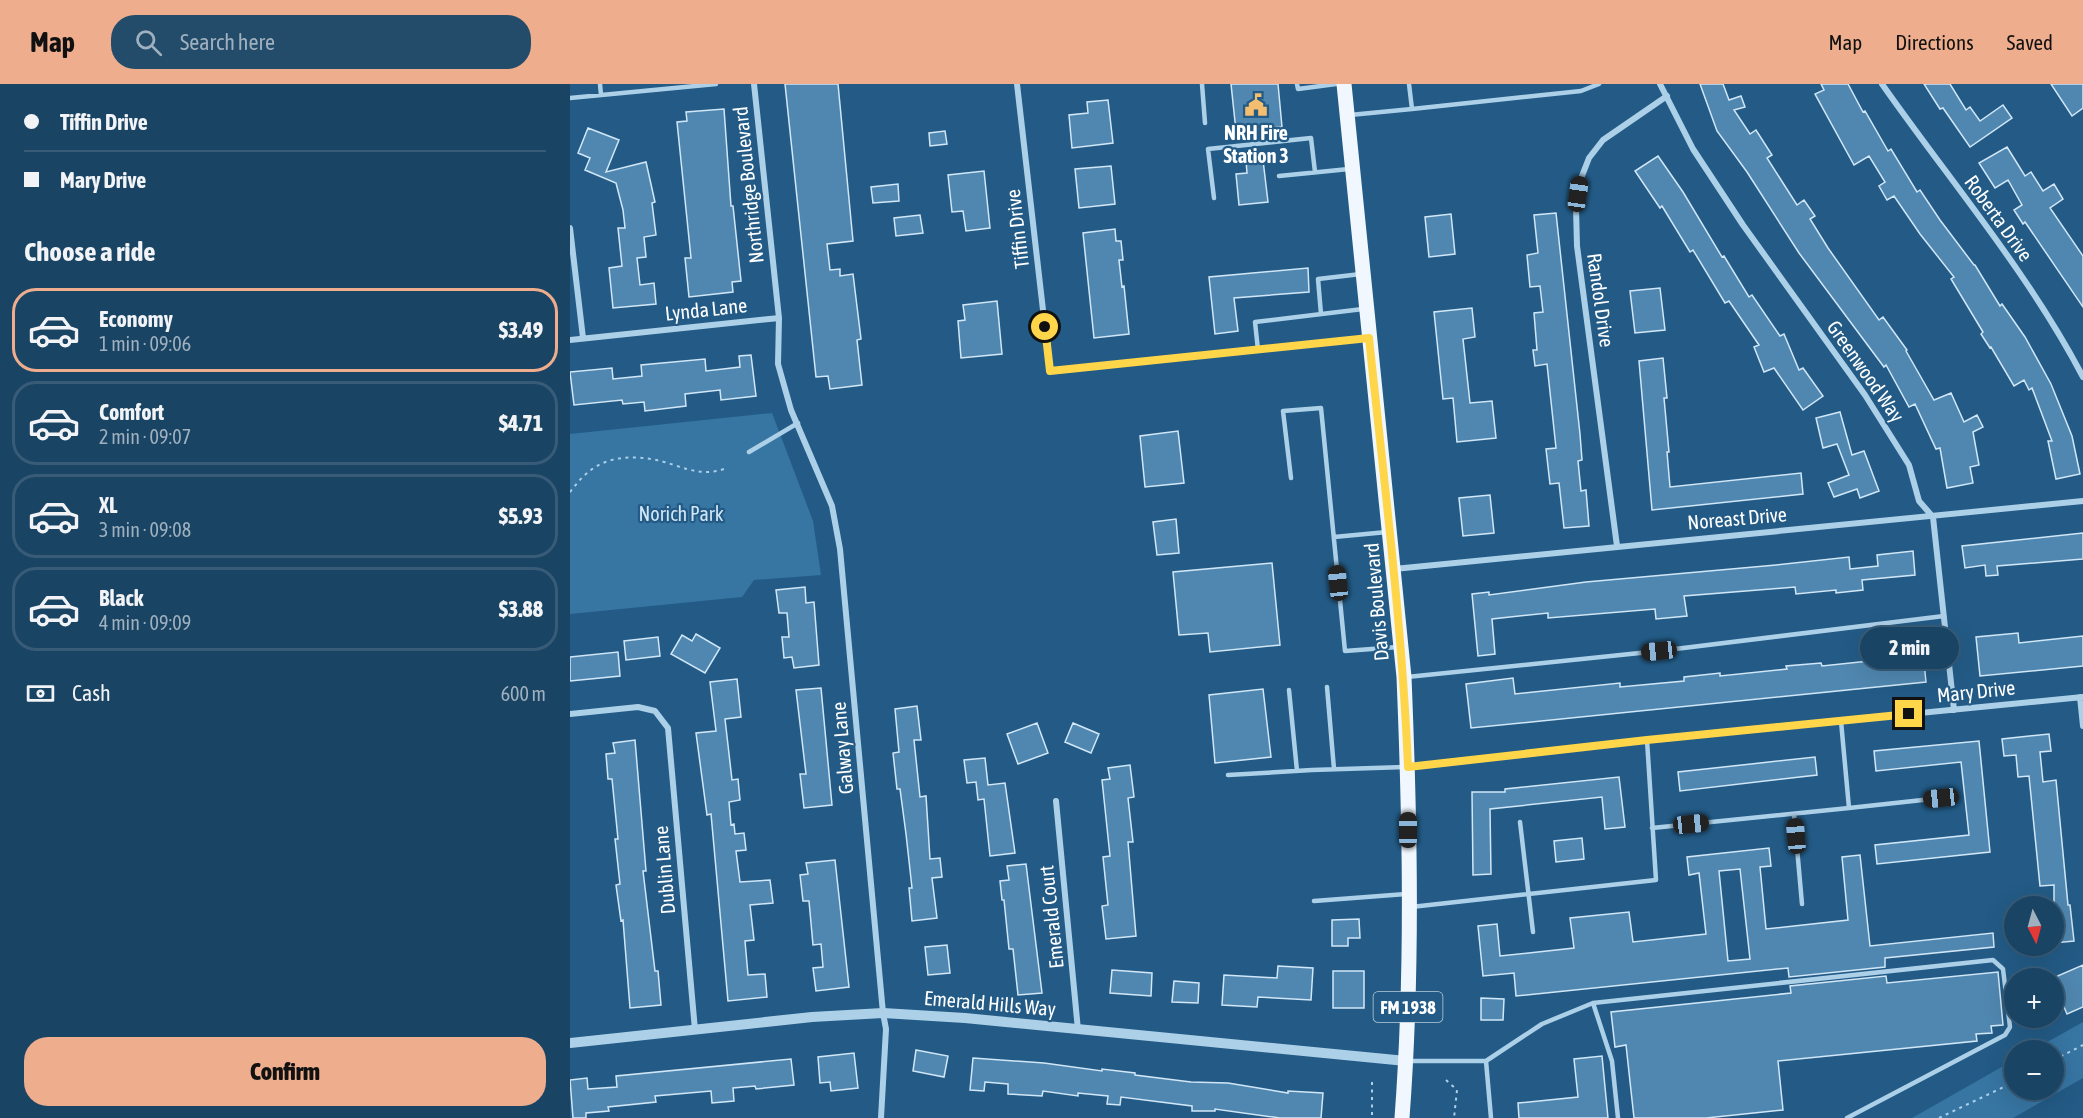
<!DOCTYPE html>
<html lang="en">
<head>
<meta charset="utf-8">
<style>
  :root { --surface:#1a4464; --page:#234b6a; --text:#f1f3f6; --muted:#9fb0bf; --line:#385c78; --accent:#eead8d }
  body { margin:0; font-family:"Asap Condensed",sans-serif; background:var(--page); color:var(--text); height:100vh; display:flex; flex-direction:column; font-size:22px; white-space:nowrap }
  * { box-sizing:border-box; margin:0 }
  p { font-size:20px; color:var(--muted) }
  .icon { flex:none; width:33px; height:33px; fill:none; stroke:currentColor; stroke-width:2; stroke-linecap:round; stroke-linejoin:round }
  .map { position:relative; flex:1; overflow:hidden }
  .drawer { display:flex; flex-direction:column; background:var(--surface); width:570px }
  .drawer>* { flex:none }
  .guide { display:grid; align-content:center; height:132px; padding:0 24px; background:var(--surface) }
  .needle { width:39px; rotate:174deg }
  .tools { position:absolute; left:1434px; top:812px; display:grid; gap:12px }
  .tools a { display:grid; place-items:center; width:60px; height:60px; border-radius:50%; background:var(--surface); box-shadow:0 6px 24px #0002,0 0 0 2px var(--line); font-size:30px }
  .end { position:absolute; width:27px; height:27px; margin:-14px; border:8px solid #ffd54a; background:#111; box-shadow:0 0 0 3px #111 }
  .from { border-radius:50% }
  .bubble { position:absolute; height:42px; border-radius:21px; background:var(--surface); box-shadow:0 6px 24px #0002,0 0 0 2px var(--line); font-size:20px; font-weight:800; line-height:42px; text-align:center }
  .car { position:absolute; width:18px; height:36px; margin:-18px -9px; border-radius:8px; box-shadow:0 0 4px 2px #0007; background:linear-gradient(#222 24%,#8ab4d8 0 40%,#222 0 76%,#8ab4d8 0 86%,#222 0) }
  .guide b { display:flex; align-items:center; gap:21px; height:57px; font-size:22px }
  .guide b+b { border-top:2px solid var(--line) }
  .guide i { width:15px; height:15px; background:var(--text) }
  ul { padding:0; list-style:none }
  li { display:flex; align-items:center; gap:18px; height:84px; margin:0 12px 9px; padding:0 12px; border:3px solid var(--line); border-radius:24px }
  li div { flex:1 }
  li b { display:block; font-size:22px }
  li em { font-style:normal; font-weight:800 }
  li.on { border-color:var(--accent) }
  li>.icon { width:54px; height:54px; stroke-width:1.5 }
  h2 { padding:0 24px; font-size:27px; line-height:72px }
  .pay { display:flex; align-items:center; gap:15px; height:66px; padding:0 24px; font-size:22px }
  .pay p { margin-inline-start:auto }
  .primary-button { display:flex; gap:12px; margin-top:auto; padding:12px 24px }
  .primary-button a { flex:1; height:69px; border-radius:24px; background:var(--accent); color:#111; font-size:24px; font-weight:800; line-height:69px; text-align:center }
  header { display:flex; align-items:center; gap:36px; box-sizing:border-box; height:84px; padding:0 30px; background:var(--accent); color:#111 }
  header strong { font-size:28px }
  nav { display:flex; gap:33px; margin-inline-start:auto; font-size:21px }
  .search { width:420px; height:54px; background:var(--page); display:flex; align-items:center; gap:15px; box-sizing:border-box; padding:0 21px; border-radius:24px; color:var(--muted); font-size:22px }
  main { display:flex; flex:1; min-height:0 }
  .map>svg:first-child { display:block }
  .green { fill:#3775a3 }
  .building { fill:#5087b0; stroke:#d1e7f7; stroke-width:1.5; fill-rule:evenodd }
  .lines { fill:none; stroke-linecap:round; stroke-linejoin:round }
  .path { stroke:#add0e9; stroke-width:2; stroke-dasharray:3 4.5; stroke-linecap:butt }
  .service { stroke:#add0e9; stroke-width:4.5 }
  .minor { stroke:#add0e9; stroke-width:6 }
  .tertiary { stroke:#add0e9; stroke-width:10 }
  .primary { stroke:#f0f7fe; stroke-width:15 }
  .route { stroke:#ffd54a; stroke-width:8 }
  .labels { text-anchor:middle; dominant-baseline:central; stroke-width:4.5; stroke-linejoin:round; paint-order:stroke }
  .shield { fill:#235b86; stroke:#bdcedb; stroke-width:1.5 }
  .shield-label { font-size:18px; font-weight:bold; fill:#fff }
  .poi-label { font-size:20px; font-weight:bold; fill:#fff; stroke:#235b86 }
  .street-label { font-size:20px; fill:#fff; stroke:#235b86 }
  .park-label { font-size:20px; fill:#d1e7f7; stroke:#235b86 }
</style>
</head>
<body>
<header>
<strong>Map</strong>
<div class="search"><svg class="icon" aria-label="search" viewBox="0 0 24 24"><circle cx="10" cy="10" r="6"/><path d="M15 15l6 6"/></svg>Search here</div>
<nav><a>Map</a><a>Directions</a><a>Saved</a></nav>
</header>
<main>
<section class="drawer">
<div class="guide">
<b><i class="from"></i>Tiffin Drive</b>
<b><i></i>Mary Drive</b>
</div>
<h2>Choose a ride</h2>
<ul>
<li class="on"><svg class="icon" aria-label="car" viewBox="0 0 24 24"><path d="M5 17H2v-5l4-1 3-4h7l3 4 3 1v5h-3M9 17h6M6 11h13"/><circle cx="7" cy="17" r="2"/><circle cx="17" cy="17" r="2"/></svg><div><b>Economy</b><p>1 min · 09:06</p></div><em>$3.49</em></li>
<li><svg class="icon" aria-label="car" viewBox="0 0 24 24"><path d="M5 17H2v-5l4-1 3-4h7l3 4 3 1v5h-3M9 17h6M6 11h13"/><circle cx="7" cy="17" r="2"/><circle cx="17" cy="17" r="2"/></svg><div><b>Comfort</b><p>2 min · 09:07</p></div><em>$4.71</em></li>
<li><svg class="icon" aria-label="car" viewBox="0 0 24 24"><path d="M5 17H2v-5l4-1 3-4h7l3 4 3 1v5h-3M9 17h6M6 11h13"/><circle cx="7" cy="17" r="2"/><circle cx="17" cy="17" r="2"/></svg><div><b>XL</b><p>3 min · 09:08</p></div><em>$5.93</em></li>
<li><svg class="icon" aria-label="car" viewBox="0 0 24 24"><path d="M5 17H2v-5l4-1 3-4h7l3 4 3 1v5h-3M9 17h6M6 11h13"/><circle cx="7" cy="17" r="2"/><circle cx="17" cy="17" r="2"/></svg><div><b>Black</b><p>4 min · 09:09</p></div><em>$3.88</em></li>
</ul>
<div class="pay"><svg class="icon" aria-label="cash" viewBox="0 0 24 24"><path d="M3 7h18v10H3z"/><circle cx="12" cy="12" r="2"/></svg>Cash<p>600 m</p></div>
<div class="primary-button"><a>Confirm</a></div>
</section>
<div class="map">
<svg width="1513" height="1034" viewBox="0 0 1513 1034">
  <rect width="100%" height="100%" fill="#235b86"/>
  <path class="green" d="M202 329 243 437 251 491 184 496 172 513 0 530V350Z
    M1513 938V994L1443 1034H1342L1444 976V1005H1484V966H1463Z"/>
  <path class="building" d="M215 0H268L283 157 257 160 260 186 270 185V192L283 190 291 255 287 256 292 301 260 305 258 292 246 293Z
    M661 0H708L712 43 666 47Z
    M1130 0H1153L1159 16 1171 12 1175 23 1164 26 1180 50 1186 46 1202 71 1197 74 1227 121 1234 116 1245 132 1240 135 1258 164 1309 236 1313 233 1337 266 1336 267 1364 316 1381 309 1394 338 1407 331 1413 343 1403 348 1409 381 1400 383 1403 399 1377 404 1370 364 1366 365 1345 320 1339 323 1316 281 1314 283 1229 169 1177 88 1147 47Z
    M1251 0H1278L1293 28 1295 27 1318 67 1321 65 1347 108 1350 106 1370 136 1404 181H1405L1430 222 1432 220 1455 253 1481 300 1502 352 1510 390 1486 395 1478 357H1482L1462 304 1459 306 1454 296 1444 302 1421 263 1420 264 1411 250 1413 248 1381 195 1384 193 1350 150 1324 112 1317 116 1309 102 1315 98 1299 72 1284 81 1245 10 1254 6Z
    M1354 0H1380L1396 26 1400 23 1410 37 1433 21 1442 34 1400 63 1373 24 1370 25Z
    M1481 0H1513V24L1502 32Z
    M538 16 543 59 502 64 499 31 518 29 517 18Z
    M154 25 161 122H163L171 197 162 198 163 208 119 213 115 174H121L107 38 117 37 116 28Z
    M18 44 49 56 36 88 76 78 85 118 82 119 86 151 74 153 76 173 67 174 70 201 84 199 86 220 43 224 39 184 52 182 48 144H55L53 126 46 99 15 86 20 74 8 69Z
    M375 47 377 60 360 62 359 49Z
    M1437 63 1455 92 1461 88 1473 107 1484 100 1493 115 1480 124 1513 172V223L1455 138 1453 140 1444 126 1452 121 1438 96 1425 104 1409 79Z
    M1088 72 1113 108 1152 173 1154 172 1179 213 1182 211 1210 252 1214 250 1229 286 1233 284 1253 312 1233 326 1204 284 1194 288 1184 263 1189 261 1159 217 1155 219 1123 166 1120 168 1092 122 1090 124 1065 87Z
    M693 76 698 118 669 121 666 90 677 89 676 77Z
    M541 82 545 120 509 124 505 85Z
    M414 87 420 144 396 147 393 127 382 128 378 91Z
    M328 100 329 117 303 119 301 103Z
    M986 129 1010 350 1012 376 1008 377 1011 407 1016 406 1019 442 994 444 989 399 980 400 976 365 986 364 977 280 965 282 963 266H967L964 229 973 228 970 202 960 203 957 171 968 169 964 131Z
    M881 130 885 170 859 173 855 133Z
    M350 131 353 149 326 152 324 134Z
    M545 145 546 157H551L553 176H549L552 203 554 202 559 250 524 254 513 149Z
    M738 184 739 208 664 214 668 247 645 250 639 193Z
    M1090 204 1095 246 1065 249 1060 207Z
    M427 217 432 270 391 274 388 237 395 236 393 221Z
    M902 224 905 253 893 255 900 319 922 317 926 354 887 358 883 314 873 315 864 228Z
    M181 271 186 312 151 316 150 306 115 310 116 322 75 327 74 318 53 320 52 316 4 321 0 288 42 284 43 295 72 292 71 281 135 275 136 287 170 283 169 272Z
    M1093 274 1097 314H1094L1099 368H1097L1100 403 1231 389 1233 410 1082 426 1069 277Z
    M1270 328 1282 371 1294 367 1309 407 1290 414 1287 405 1264 413 1258 399 1279 391 1267 360 1253 364 1246 334Z
    M608 347 614 399 575 403 570 352Z
    M920 411 924 449 893 452 889 414Z
    M606 435 609 469 587 471 583 438Z
    M1513 449V475L1427 482 1428 491 1416 492 1415 481 1395 484 1392 462Z
    M1343 467 1345 491 1292 496 1293 506 1266 509V506L1226 510 1225 503 1114 512 1117 532 1086 535 1085 525 978 534V529L922 535 925 570 908 572 902 510 919 508V511L1016 498 1206 481 1279 473 1280 485 1308 482 1307 471Z
    M702 479 710 561 640 568 638 549 609 551 603 488Z
    M235 503 236 519 244 518 249 581 224 584 222 573 214 574 212 553H219L217 529H209L206 506Z
    M1448 549 1449 559 1513 552V582L1410 592 1406 553Z
    M126 550 150 564 135 589 101 570 112 551 122 557Z
    M88 553 90 572 56 576 54 557Z
    M48 568 50 592 0 597V573Z
    M1353 568 1356 598 901 644 896 600 943 594 945 610 1050 599V603L1114 597V593L1150 589V592L1217 585 1216 582 1251 579 1252 582 1318 575 1317 571Z
    M167 595 171 633 155 635 162 696 168 695 170 716 159 718 161 741 164 740 165 750 174 749 176 766 166 767 170 798 200 796 203 819 180 821 184 856 175 857 178 891 195 890 197 913 158 917 141 730 137 731 126 649 146 647 140 598Z
    M251 604 262 721 234 724 230 690H236L226 606Z
    M693 605 701 673 645 679 639 611Z
    M347 622 351 656H344L350 713 356 712 360 775 370 774 372 793 362 794 367 834 342 837 339 804H342L336 750 330 705H327L323 669 329 668 325 625Z
    M467 639 478 669 448 680 437 650Z
    M503 639 529 650 521 669 495 658Z
    M1479 650 1481 667 1470 668 1473 698 1486 696 1498 821H1500L1504 857 1484 859V801L1470 802 1459 692 1448 693 1446 671 1434 672 1432 655Z
    M65 656 76 787H73L85 887H88L91 921 60 924 53 836 51 837 46 801 50 800 45 755H48L42 695H38L36 670 45 669 43 659Z
    M1409 657 1420 768 1307 780 1305 761 1399 751 1391 678 1306 687 1304 667Z
    M1245 673 1247 691 1110 707 1108 688Z
    M415 674 418 701 435 699 445 769 420 772 414 715 408 716 406 698 397 699 394 676Z
    M560 681 564 713 558 714 563 758H558L566 852 536 855 532 822 538 821 533 773 540 772 532 696 540 695 538 684Z
    M1049 693 1055 743 1035 745 1032 713 920 725 921 790 903 791 902 708H935V705Z
    M1012 754 1014 775 986 778 984 757Z
    M1199 764 1201 782 1190 783 1196 845 1278 836 1272 773 1290 771 1300 862 1423 849 1424 863 1315 874V883L1219 893 1218 884 946 912 944 889 913 892 908 842 927 840 930 872 1004 864 1000 834 1059 828 1063 858 1136 850 1129 789 1119 791 1117 773ZM1170 785 1180 875 1158 877 1149 787Z
    M265 776 279 903 246 907 243 884 253 883 251 860 243 861 239 817H233L230 791 238 790 236 779Z
    M456 780 472 909 448 911 443 865H439L434 816H432L430 797 439 796 437 782Z
    M789 835 790 854H778V862H762V836Z
    M377 861 380 889 358 891 355 863Z
    M1513 881V923L1497 930 1484 899 1483 894Z
    M708 882 743 884 741 916 688 913 687 923 652 921 654 891 707 894Z
    M542 886 582 889 581 912 540 909Z
    M763 887H794V924H763Z
    M1428 888 1433 941 1421 942 1422 949 1406 950 1407 957 1208 977 1213 1026 1136 1034H1064L1056 961 1045 963 1041 928 1221 909 1220 902 1316 892 1317 899Z
    M604 897 629 899 628 919 602 918Z
    M911 914 934 915 933 936H911Z
    M346 966 378 972 374 993 343 987Z
    M284 969 288 1004 261 1007 260 998 250 999 248 973Z
    M1032 972 1038 1034H949L948 1019 1008 1013 1004 975Z
    M403 974 474 979 532 987V985L565 989V991L621 998 658 999 718 1009V1007L753 1009 751 1034H710L645 1025V1027H622V1022L551 1013 550 1021 537 1020 538 1012 508 1009V1012L473 1007 472 1012 438 1010V1000L415 998 414 1007 400 1006Z
    M221 975 224 1001 186 1005 185 1002 163 1004 164 1017 142 1019 141 1007 85 1012 86 1018 38 1023 39 1027 16 1029V1034H3L0 996 17 994 18 1005 47 1003 46 992Z"/>
  <g class="lines">
    <path class="path" d="M0 408C5 402 10 395 16 390 40 368 75 371 104 381 122 387 136 391 154 385
      M1484 976 1513 961
      M876 996 887 1006 884 1034
      M802 998V1034
      M1369 1034 1444 998"/>
    <path class="service" d="M30 0 31 11
      M632 0 635 39
      M727 0 728 5 766 0
      M0 14 146 0
      M842 25 1011 7 1029 0
      M780 31 842 25 839 0
      M709 92 779 85
      M644 114 638 65 741 54 745 88
      M751 230 748 195 791 190
      M688 266 685 238 793 225
      M179 368 228 339
      M721 394 713 327 751 324 775 567 828 563
      M764 453 817 448
      M837 593 1089 567 1374 532
      M757 603 764 685
      M719 606 727 687
      M658 691 742 686 835 683
      M1279 724 1371 714
      M1224 730 1232 820
      M950 738 963 848
      M1082 744 1279 724 1271 637
      M744 817 836 810
      M841 823 1086 796 1077 656
      M1023 919 1042 977 1048 1034
      M839 977H916L972 940 1023 919 1423 876 1433 885 1440 943 1435 951 1277 1034
      M916 977 921 1034"/>
    <path class="minor" d="M184 0 209 234 208 280 221 326 262 422 270 465 313 929 316 945 311 1034
      M447 0 480 287 798 254
      M1090 0 1123 65 1173 141 1295 311 1339 381 1349 417 1363 433 1384 626
      M1312 0C1380 97 1458 188 1513 293
      M0 144 13 254
      M0 256 209 234
      M1047 462 1007 162 1006 124 1010 97 1019 74 1033 56 1097 12
      M824 485 1513 417
      M1510 613 1513 642
      M0 630 68 623 85 627 98 644 125 946
      M839 683 1077 656 1513 613
      M486 717 508 946"/>
    <path class="tertiary" d="M0 959 242 933 313 929 395 934 836 977"/>
    <path class="primary" d="M774 0 834 593C840 740 843 887 832 1034"/>
  </g>
  <g class="lines">
    <path class="route" d="M475 243 480 287 799 254C814 397 832 539 838 683L1077 656 1339 630"/>
  </g>
  <defs>
    <g id="civic-bare" transform="scale(1.8)"><path d="M-.6-6.5H3V-4.5H.6V-3L4-1V1h2V6H-6V1h2V-1L-.6-3ZM-1.2 2.5V6h2.4V2.5Z" fill="#f4be70" stroke="#235b86" stroke-width="2.5" paint-order="stroke"/></g>
  </defs>
  <g fill-rule="evenodd">
    <use href="#civic-bare" x="686" y="21"/>
  </g>
  <g class="labels">
    <rect class="shield" x="803.5" y="908" width="69" height="30" rx="4.5"/>
    <g class="shield-label">
      <text x="838" y="923">FM 1938</text>
    </g>
    <g class="poi-label">
      <text x="686" y="48">NRH Fire<tspan x="686" dy="23">Station 3</tspan></text>
    </g>
    <g class="street-label">
      <text transform="translate(178 101) rotate(-96)">Northridge Boulevard</text>
      <text transform="translate(1429 134) rotate(54)">Roberta Drive</text>
      <text transform="translate(447 145) rotate(-97)">Tiffin Drive</text>
      <text transform="translate(1031 216) rotate(82)">Randol Drive</text>
      <text transform="translate(136 225) rotate(-6)">Lynda Lane</text>
      <text transform="translate(1296 287) rotate(55)">Greenwood Way</text>
      <text transform="translate(1167 434) rotate(-5)">Noreast Drive</text>
      <text transform="translate(806 518) rotate(-95)">Davis Boulevard</text>
      <text transform="translate(1406 607) rotate(-6)">Mary Drive</text>
      <text transform="translate(272 664) rotate(-95)">Galway Lane</text>
      <text transform="translate(94 786) rotate(-95)">Dublin Lane</text>
      <text transform="translate(481 833) rotate(-96)">Emerald Court</text>
      <text transform="translate(420 919) rotate(5)">Emerald Hills Way</text>
    </g>
    <g class="park-label">
      <text x="111" y="429">Norich Park</text>
    </g>
  </g>
</svg>
<div class="tools">
<a><svg class="needle" viewBox="-14 -14 28 28"><path d="M0-13l5 13h-10z" fill="#e53935"/><path d="M0 13l5-13h-10z" fill="#9fb0bf"/></svg></a>
<a>+</a>
<a>−</a>
</div>
<i class="end from" style="left:475px;top:243px"></i>
<i class="end" style="left:1339px;top:630px"></i>
<div class="bubble" style="left:1290px;top:543px;width:99px">2 min</div>
<i class="car" style="left:1008px;top:110px;rotate:8deg"></i>
<i class="car" style="left:768px;top:499px;rotate:354deg"></i>
<i class="car" style="left:1089px;top:567px;rotate:264deg"></i>
<i class="car" style="left:1371px;top:714px;rotate:264deg"></i>
<i class="car" style="left:1121px;top:740px;rotate:84deg"></i>
<i class="car" style="left:838px;top:746px;rotate:0deg"></i>
<i class="car" style="left:1226px;top:752px;rotate:355deg"></i>
</div>
</main>
</body>
</html>
